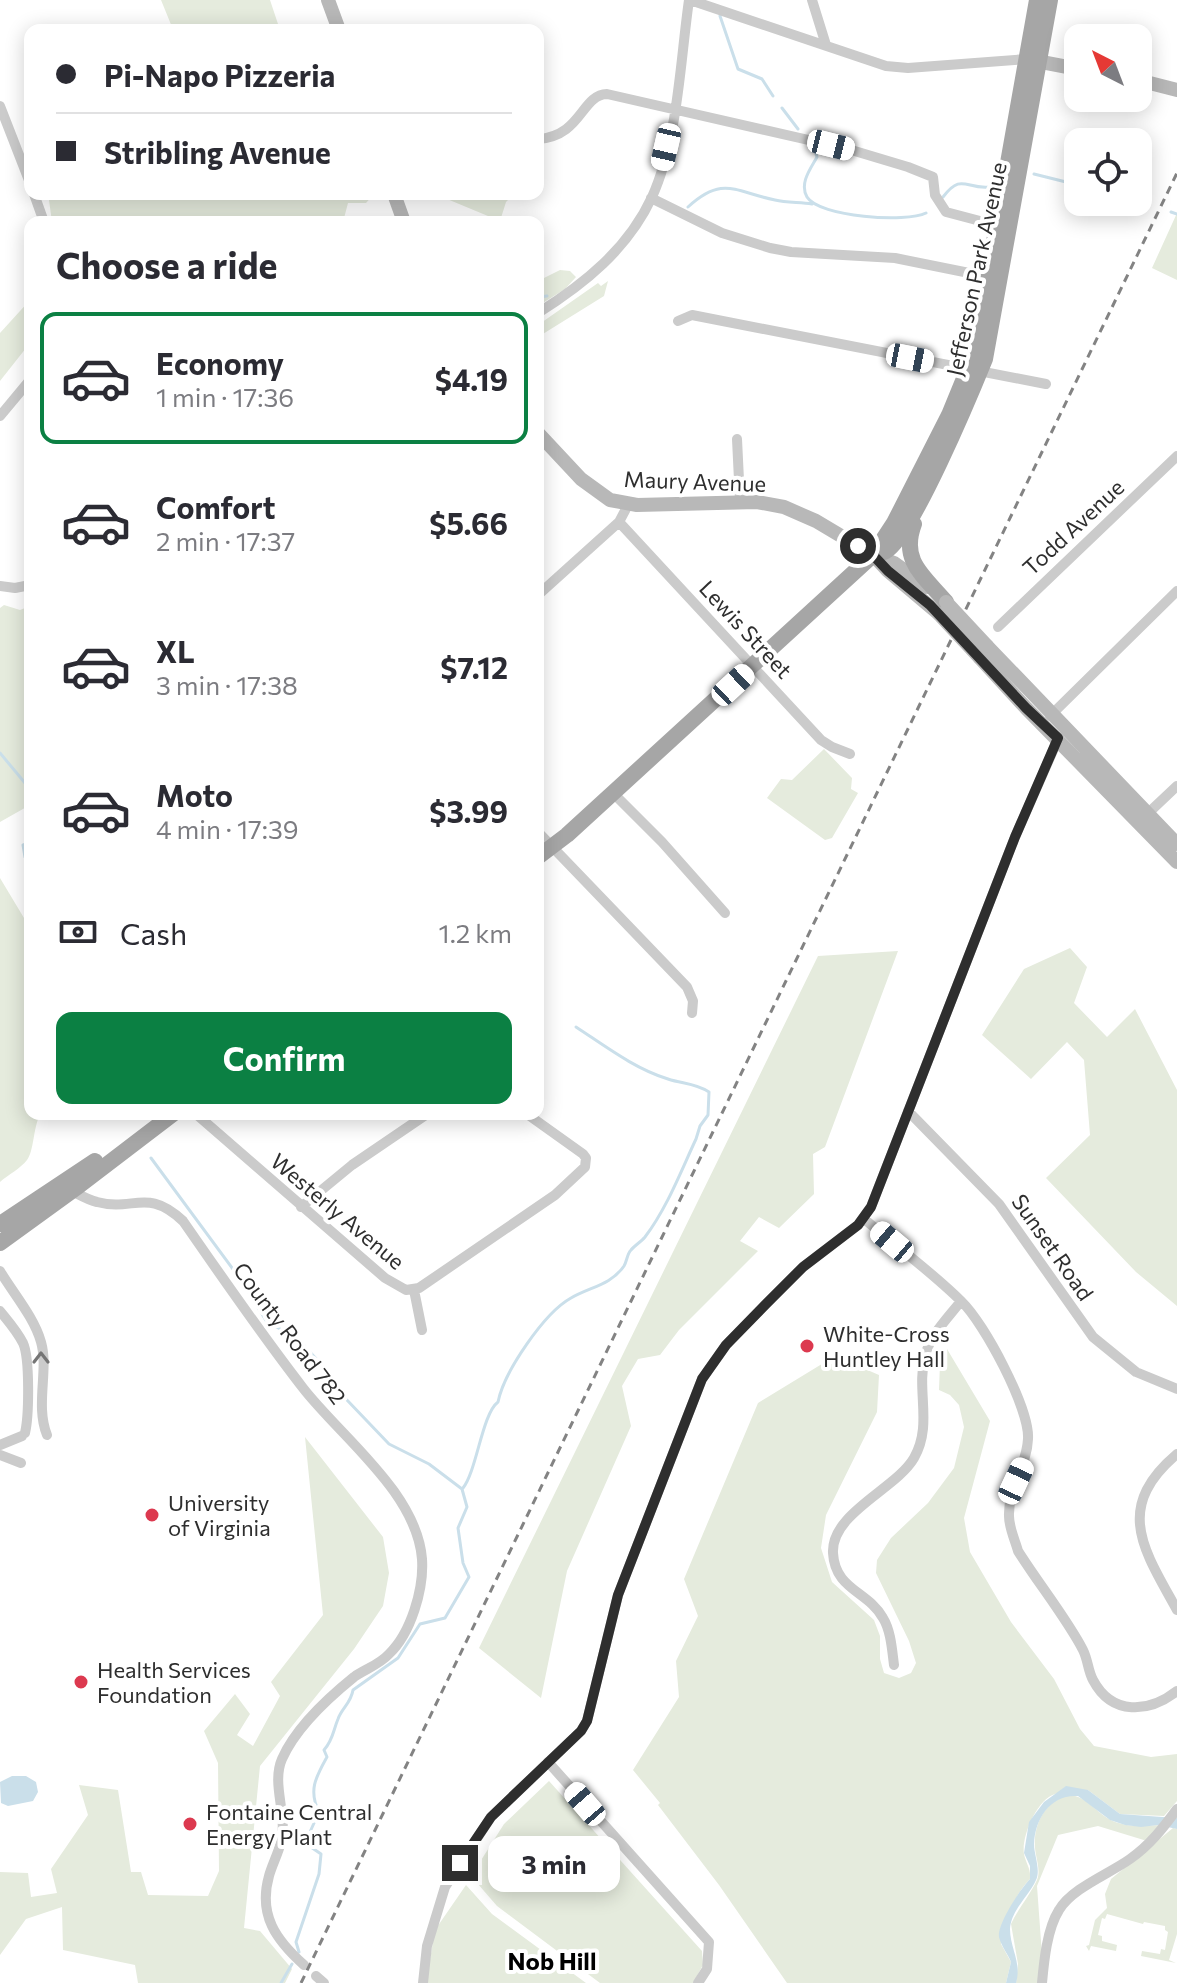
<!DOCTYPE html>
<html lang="en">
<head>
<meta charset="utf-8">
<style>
  :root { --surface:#fff; --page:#f2f2f3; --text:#2b2b33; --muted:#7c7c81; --line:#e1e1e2; --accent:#0b8043 }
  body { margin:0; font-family:Commissioner,sans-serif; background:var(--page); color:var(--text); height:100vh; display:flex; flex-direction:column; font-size:30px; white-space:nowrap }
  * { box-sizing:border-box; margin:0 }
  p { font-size:26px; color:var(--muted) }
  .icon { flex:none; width:44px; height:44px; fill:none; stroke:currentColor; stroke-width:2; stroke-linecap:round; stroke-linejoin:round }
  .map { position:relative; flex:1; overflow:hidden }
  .sheet { position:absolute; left:24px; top:216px; width:520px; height:904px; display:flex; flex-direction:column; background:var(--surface); border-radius:16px; box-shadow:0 4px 20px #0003 }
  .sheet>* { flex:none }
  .hud { position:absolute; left:24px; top:24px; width:520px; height:176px; border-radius:16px; box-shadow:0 4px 20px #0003; display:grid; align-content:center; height:176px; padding:0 32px; background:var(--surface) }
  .needle { width:52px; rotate:318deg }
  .fabs { position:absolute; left:1064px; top:24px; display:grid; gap:16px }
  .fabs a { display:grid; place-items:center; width:88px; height:88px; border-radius:16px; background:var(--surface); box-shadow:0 4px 20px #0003; font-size:40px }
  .end { position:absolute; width:36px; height:36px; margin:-18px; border:10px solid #2e2e2e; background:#fff; box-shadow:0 0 0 4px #fff }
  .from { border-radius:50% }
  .bubble { position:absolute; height:56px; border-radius:16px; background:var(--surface); box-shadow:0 4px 20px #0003; font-size:26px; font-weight:700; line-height:56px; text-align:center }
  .car { position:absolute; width:24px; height:48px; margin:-24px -12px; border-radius:10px; box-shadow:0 0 6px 2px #0007; background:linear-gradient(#fff 24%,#345 0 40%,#fff 0 76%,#345 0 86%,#fff 0) }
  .hud b { display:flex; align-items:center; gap:28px; height:76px; font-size:30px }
  .hud b+b { border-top:2px solid var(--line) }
  .hud i { width:20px; height:20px; background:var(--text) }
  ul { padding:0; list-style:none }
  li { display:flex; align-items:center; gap:24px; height:132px; margin:0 16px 12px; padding:0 16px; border:4px solid transparent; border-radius:16px }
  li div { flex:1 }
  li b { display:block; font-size:30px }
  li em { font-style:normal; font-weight:700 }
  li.on { border-color:var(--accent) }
  li>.icon { width:72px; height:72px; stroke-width:1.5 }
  h2 { padding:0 32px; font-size:36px; line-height:96px }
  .pay { display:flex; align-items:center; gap:20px; height:88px; padding:0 32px; font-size:30px }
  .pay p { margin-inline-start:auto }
  .button { display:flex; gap:16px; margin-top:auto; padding:16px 32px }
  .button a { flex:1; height:92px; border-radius:16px; background:var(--accent); color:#fff; font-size:32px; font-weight:700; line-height:92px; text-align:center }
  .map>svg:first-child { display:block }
  .green { fill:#e5ebdd }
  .water { fill:#cadfea }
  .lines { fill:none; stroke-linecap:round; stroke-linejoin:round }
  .stream { stroke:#cadfea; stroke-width:3 }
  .street { stroke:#cbcbcb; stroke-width:10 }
  .secondary { stroke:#b8b8b8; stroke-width:14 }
  .primary { stroke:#a6a6a6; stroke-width:16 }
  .rail { stroke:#838383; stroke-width:3; stroke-dasharray:8 6; stroke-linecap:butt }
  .secondary-bridge { stroke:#b8b8b8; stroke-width:14 }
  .oneway { stroke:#757575 }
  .route { stroke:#2e2e2e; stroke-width:10 }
  .poi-dot { fill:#dc394f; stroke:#fff; stroke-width:3 }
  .labels { text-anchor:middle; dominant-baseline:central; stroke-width:8; stroke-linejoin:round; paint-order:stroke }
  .street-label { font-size:22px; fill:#2e2e2e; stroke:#fff }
  .poi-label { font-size:22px; fill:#2e2e2e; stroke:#fff; text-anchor:start }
  .neighbourhood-label { font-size:24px; font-weight:bold; fill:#000; stroke:#fff }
</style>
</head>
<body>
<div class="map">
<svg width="1177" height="1983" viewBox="0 0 1177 1983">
  <rect width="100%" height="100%" fill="#fff"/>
  <path class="green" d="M161 0H270L280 30H176L172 27Z
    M68 194H374L366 203H348L343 222H52L49 200Z
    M435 194H508L510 198 506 202 500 221Z
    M1177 213V280L1152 268Z
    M560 270 570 271 576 277 565 289 538 306V281Z
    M608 281 604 296 538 337V325L598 283 601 286Z
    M30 300V343L0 381V333Z
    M4 605 20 610 30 606V805L0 822V608Z
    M824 749 852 778 851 789 858 793 832 838 825 840 767 798 781 779 792 780Z
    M0 878 30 928V1114H40C33 1129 34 1151 27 1160 21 1168 8 1175 0 1182Z
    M1070 948 1087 967 1074 1003 1107 1037 1135 1009 1177 1090V1306L1136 1272 1046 1178 1090 1135 1084 1060 1067 1042 1031 1079 982 1035 1024 969Z
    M898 951 825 1147 813 1154 814 1194 779 1228 759 1217 740 1241 758 1251 679 1330 660 1355 638 1359 622 1386 631 1426 567 1571 541 1698 479 1648 818 956Z
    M947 1349 990 1421 964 1518 970 1552 1011 1622 1054 1679 1080 1729 1094 1746 1151 1757 1177 1754V1801L1164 1816 1120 1814 1088 1790C1077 1791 1065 1791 1055 1794 1037 1799 1021 1837 1024 1854 1026 1864 1031 1868 1030 1879 1013 1896 1007 1920 1001 1944L1011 1962 1006 1983H787L719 1885 658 1805 660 1803 633 1770 679 1697 676 1661 698 1616 684 1579 758 1403 835 1356 879 1375 877 1412 826 1515 821 1548 832 1582 874 1620 880 1636V1659L884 1673 899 1678 911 1673 916 1663 909 1641 876 1573 877 1560 891 1538 928 1503 954 1468 964 1427 959 1405 950 1395 939 1390 940 1363Z
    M305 1437 383 1537 389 1573 383 1606 354 1649 260 1766 244 1928 260 1931 292 1969 285 1983H138L135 1965 63 1950 62 1907 26 1919 0 1955V1872L28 1873 31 1897 57 1893 51 1869 88 1815 79 1785 118 1790 131 1872H141L148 1895 208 1896 219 1871 218 1763 204 1731 235 1694 250 1714 237 1735 253 1746 280 1696 271 1682 323 1615Z
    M549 1781 702 1951 703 1965 693 1983H600L497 1906 471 1876 504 1824Z
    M1070 1795C1087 1797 1095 1811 1109 1819 1125 1828 1143 1826 1160 1825L1147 1841 1098 1826 1058 1835 1037 1886 1042 1955 1039 1983H1016L1018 1964 1011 1924C1018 1909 1030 1895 1037 1880 1041 1871 1036 1858 1035 1848 1033 1824 1046 1799 1070 1795Z
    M1173 1828 1177 1829V1934L1169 1960 1176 1963 1141 1956 1142 1951 1160 1954 1161 1949 1165 1950 1168 1932 1165 1930V1926L1144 1922 1143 1924 1107 1914 1105 1919 1102 1918 1098 1935 1102 1936V1941L1117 1945 1116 1951 1091 1946 1089 1951 1086 1946 1089 1945 1095 1920 1107 1908 1105 1894 1111 1879Z
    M466 1885 492 1914 586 1983H426L435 1930Z"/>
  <path class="water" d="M12 1776H26L36 1782 38 1792 33 1801 8 1806 1 1803 0 1782Z
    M1066 1786 1088 1790 1120 1814 1177 1818V1829L1158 1825 1141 1827 1125 1825 1110 1820 1078 1796C1051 1794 1035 1818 1034 1844 1034 1855 1041 1870 1036 1880 1029 1896 1011 1910 1010 1929 1010 1948 1022 1963 1016 1983H1006L1011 1962C1008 1954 1001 1946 999 1937 997 1924 1021 1888 1030 1879V1866L1024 1853 1029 1822 1044 1802Z"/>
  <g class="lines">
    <path class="stream" d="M720 16 738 69 762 79 773 96
      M782 108 798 129
      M816 154 817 157C811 168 799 183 807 197 819 217 907 223 926 213
      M1034 174 1078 185
      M943 197C962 172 966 190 990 187
      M1138 199 1144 201
      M688 207C723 175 735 192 775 200 787 203 800 202 812 204
      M1171 212 1177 214
      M538 297 547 296
      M0 753 30 789
      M30 843 23 845 25 857 30 862
      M151 1158 238 1276 267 1322 297 1338 333 1377 346 1399 389 1444 429 1464 462 1489 467 1507 458 1528 463 1563 469 1577 445 1618 420 1624 398 1658 353 1690C351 1703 342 1708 338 1719 333 1731 333 1740 324 1750L327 1757C316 1777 308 1790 319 1812L305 1843 321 1854 319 1874 296 1942 299 1952
      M463 1488C477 1470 482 1414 498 1402 504 1372 544 1313 571 1298 590 1287 611 1285 624 1266 627 1261 627 1254 631 1250 635 1245 641 1242 645 1237 667 1208 681 1171 696 1139L700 1126 708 1115 709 1092C695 1083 683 1084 668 1079 635 1069 605 1046 576 1027
      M281 1983 292 1964"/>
    <path class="street" d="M690 0 886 66 908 68 1027 59
      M812 0 826 45
      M0 106 30 183
      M538 139C582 136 581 95 607 94L848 149 908 167 933 177 935 195 946 212 999 226
      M34 194 44 222
      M651 198 722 233 770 248 791 252 895 258 994 278
      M538 313C584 284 628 249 652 197 678 139 680 63 689 0
      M678 321 692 315 1046 384
      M0 416 30 380
      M737 439 740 501
      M619 522 821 740 832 747 850 754
      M0 586 15 588 30 585
      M538 595 619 522 628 505
      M998 627 1177 456
      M1050 716 1177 591
      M613 793 662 842 725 913
      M1143 818 1177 786
      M538 832 687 987 693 1001 692 1013
      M908 1111 999 1204 1093 1337 1136 1372 1177 1389
      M196 1114 385 1278 406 1290 419 1288 555 1195 585 1167 586 1158 583 1154 527 1114
      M72 1191C80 1195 88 1200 97 1202 134 1212 147 1187 183 1221 222 1277 261 1334 303 1388 341 1437 417 1493 422 1559 424 1589 411 1633 389 1654 379 1665 365 1669 354 1677 328 1698 296 1727 282 1759 271 1784 288 1815 281 1842 278 1854 272 1865 269 1876 258 1915 276 1940 304 1965
      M301 1207 352 1165 427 1114
      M863 1218C896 1246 932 1272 962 1302 984 1323 1030 1409 1028 1439 1027 1466 1008 1488 1009 1516 1009 1528 1015 1540 1018 1551 1038 1583 1067 1619 1083 1650 1088 1660 1088 1671 1093 1680 1112 1716 1149 1713 1177 1691
      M0 1271C13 1293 34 1317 41 1342 49 1370 35 1405 47 1435
      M414 1290 422 1330
      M0 1311C8 1321 17 1331 23 1343 30 1358 29 1416 25 1433
      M0 1445 22 1436
      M1177 1454C1113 1508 1144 1550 1177 1610
      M0 1455 21 1463
      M894 1665C892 1650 891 1631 883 1618 868 1591 835 1590 833 1553 831 1513 896 1489 914 1458 933 1425 916 1391 925 1356 930 1335 948 1318 961 1301
      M548 1762 709 1942 707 1969 698 1983
      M316 1976 324 1983
      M423 1983 427 1946 445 1887 491 1817 581 1731 587 1721 618 1595 702 1379 726 1345 766 1304 803 1267 858 1225 871 1207 1015 837 1059 737
      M1042 1983C1044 1961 1047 1929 1059 1910 1072 1888 1109 1874 1130 1859 1150 1845 1163 1828 1177 1809"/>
    <path class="secondary" d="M328 0 339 30
      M1031 60 1078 69
      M1138 80 1177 90
      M394 194 404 222
      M538 433 581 479 610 500 637 505 757 502 784 507 816 521 873 555 894 563 928 587
      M876 558 888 571 939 614
      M987 646 1177 844
      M980 658 1026 708 1177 862"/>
    <path class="primary" d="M914 524C900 561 924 576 946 602
      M874 554C878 553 883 553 886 551 911 538 972 391 985 359L1050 0
      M538 857 567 835 873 555 894 523 949 415 974 354 1037 0
      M0 1224 95 1161
      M0 1243 80 1185 173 1114"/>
    <path class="rail" d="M301 1983 1177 173"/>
    <path class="secondary-bridge" d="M946 602 987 646
      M939 614 980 658"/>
  </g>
  <defs><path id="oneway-chevron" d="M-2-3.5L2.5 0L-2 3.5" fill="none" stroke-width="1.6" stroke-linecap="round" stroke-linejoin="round" transform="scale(2)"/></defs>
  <use class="oneway" href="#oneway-chevron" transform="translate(41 1358) rotate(-90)"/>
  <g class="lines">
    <path class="route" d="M460 1863 491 1817 581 1731 587 1721 618 1595 702 1379 726 1345 766 1304 803 1267 858 1225 871 1207 1015 837 1058 738 1026 708 930 605 888 571 873 555 858 546"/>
  </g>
  <g class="poi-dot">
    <circle cx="807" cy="1346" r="8"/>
    <circle cx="152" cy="1515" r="8"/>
    <circle cx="81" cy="1682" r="8"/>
    <circle cx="190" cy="1824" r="8"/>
  </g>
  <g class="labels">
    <g class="street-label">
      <text transform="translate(976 269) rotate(-78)">Jefferson Park Avenue</text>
      <text transform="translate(695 481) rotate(2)">Maury Avenue</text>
      <text transform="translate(1073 527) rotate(-43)">Todd Avenue</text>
      <text transform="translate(746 629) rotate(47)">Lewis Street</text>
      <text transform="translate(338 1211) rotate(40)">Westerly Avenue</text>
      <text transform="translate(1053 1247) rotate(55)">Sunset Road</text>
      <text transform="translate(290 1333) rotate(53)">County Road 782</text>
    </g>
    <g class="poi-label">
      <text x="823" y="1333">White-Cross<tspan x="823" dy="25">Huntley Hall</tspan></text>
      <text x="168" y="1502">University<tspan x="168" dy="25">of Virginia</tspan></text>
      <text x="97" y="1669">Health Services<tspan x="97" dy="25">Foundation</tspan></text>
      <text x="206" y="1811">Fontaine Central<tspan x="206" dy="25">Energy Plant</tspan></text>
    </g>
    <g class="neighbourhood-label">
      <text x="552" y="1960">Nob Hill</text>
    </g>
  </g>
</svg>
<div class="fabs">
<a><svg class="needle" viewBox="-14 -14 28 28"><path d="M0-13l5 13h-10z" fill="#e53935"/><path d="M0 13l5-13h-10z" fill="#7c7c81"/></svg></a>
<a><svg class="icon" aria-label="locate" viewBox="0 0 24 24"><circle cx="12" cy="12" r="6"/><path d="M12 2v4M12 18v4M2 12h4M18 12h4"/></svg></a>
</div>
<i class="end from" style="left:858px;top:546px"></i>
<i class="end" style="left:460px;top:1863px"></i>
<div class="bubble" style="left:488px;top:1836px;width:132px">3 min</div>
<i class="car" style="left:831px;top:145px;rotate:104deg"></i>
<i class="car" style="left:666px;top:147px;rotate:193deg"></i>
<i class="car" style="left:910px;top:358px;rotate:101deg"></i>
<i class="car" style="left:733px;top:685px;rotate:47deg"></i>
<i class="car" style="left:892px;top:1242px;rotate:310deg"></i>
<i class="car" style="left:1016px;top:1481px;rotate:25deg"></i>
<i class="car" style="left:585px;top:1804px;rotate:319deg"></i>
<div class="hud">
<b><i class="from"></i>Pi-Napo Pizzeria</b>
<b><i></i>Stribling Avenue</b>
</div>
<section class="sheet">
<h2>Choose a ride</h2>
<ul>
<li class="on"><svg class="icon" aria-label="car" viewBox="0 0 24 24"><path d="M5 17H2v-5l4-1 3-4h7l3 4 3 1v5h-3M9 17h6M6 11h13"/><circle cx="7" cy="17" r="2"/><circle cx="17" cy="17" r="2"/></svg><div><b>Economy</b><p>1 min · 17:36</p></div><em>$4.19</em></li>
<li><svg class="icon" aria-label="car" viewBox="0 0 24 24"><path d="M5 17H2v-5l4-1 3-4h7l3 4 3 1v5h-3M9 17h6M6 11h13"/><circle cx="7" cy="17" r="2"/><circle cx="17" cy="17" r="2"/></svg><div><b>Comfort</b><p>2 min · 17:37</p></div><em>$5.66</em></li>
<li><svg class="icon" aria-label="car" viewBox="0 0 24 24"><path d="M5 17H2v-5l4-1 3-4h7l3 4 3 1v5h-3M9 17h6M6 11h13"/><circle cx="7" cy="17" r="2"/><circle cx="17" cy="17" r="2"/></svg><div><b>XL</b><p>3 min · 17:38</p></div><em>$7.12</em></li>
<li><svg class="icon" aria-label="car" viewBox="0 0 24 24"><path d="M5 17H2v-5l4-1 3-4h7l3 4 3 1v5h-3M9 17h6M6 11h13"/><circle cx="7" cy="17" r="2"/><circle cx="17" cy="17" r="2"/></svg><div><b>Moto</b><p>4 min · 17:39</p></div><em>$3.99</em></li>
</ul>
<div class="pay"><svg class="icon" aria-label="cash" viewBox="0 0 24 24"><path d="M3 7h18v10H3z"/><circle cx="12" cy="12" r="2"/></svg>Cash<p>1.2 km</p></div>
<div class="button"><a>Confirm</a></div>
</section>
</div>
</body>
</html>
